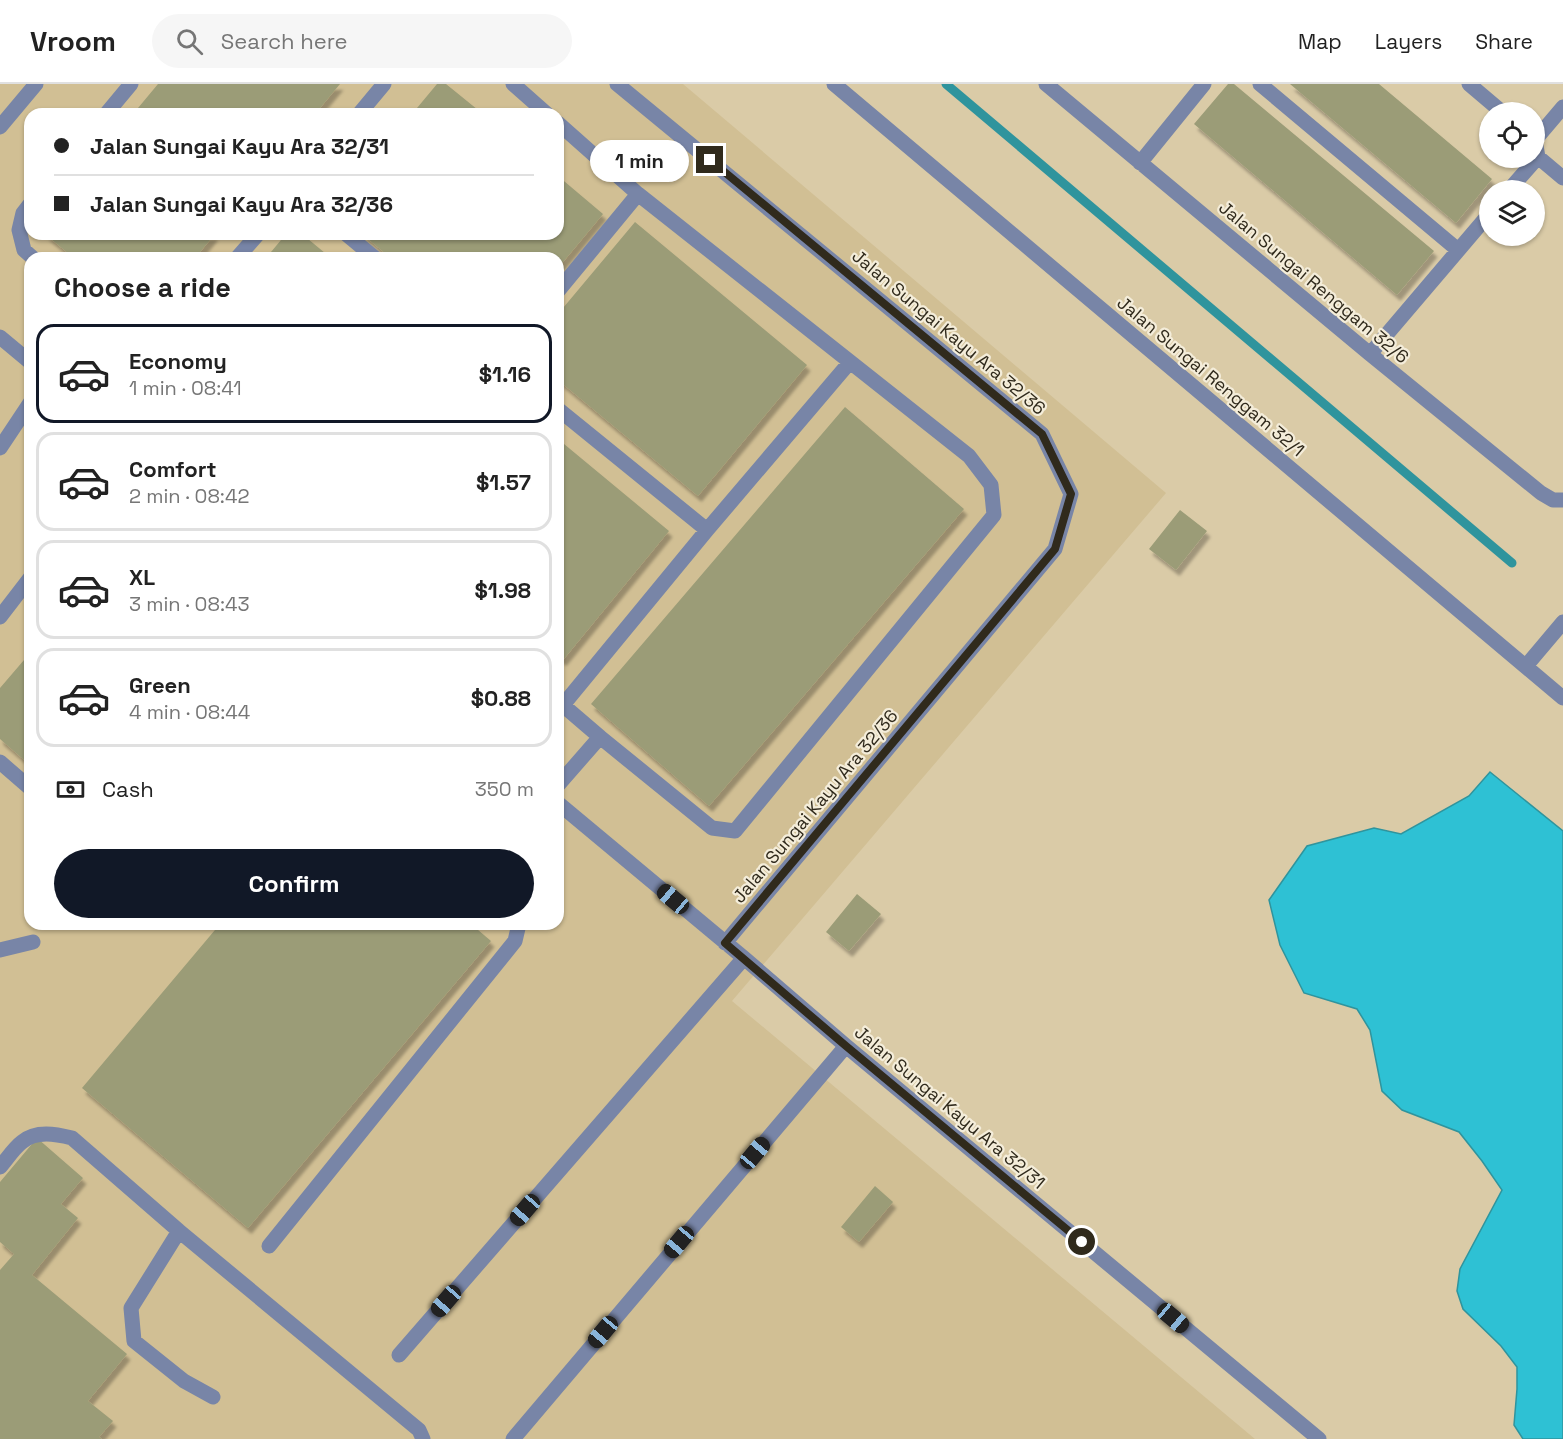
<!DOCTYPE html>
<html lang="en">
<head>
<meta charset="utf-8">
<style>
  :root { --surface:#fff; --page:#f6f6f6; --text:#222; --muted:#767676; --line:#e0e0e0; --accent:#111827 }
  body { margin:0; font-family:"Space Grotesk",sans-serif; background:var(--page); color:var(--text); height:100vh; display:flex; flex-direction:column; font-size:22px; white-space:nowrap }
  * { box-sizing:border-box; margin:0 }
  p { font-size:20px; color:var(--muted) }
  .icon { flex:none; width:33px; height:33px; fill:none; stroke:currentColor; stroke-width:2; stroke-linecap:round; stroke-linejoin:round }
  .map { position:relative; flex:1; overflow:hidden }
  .details { position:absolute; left:24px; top:168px; width:540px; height:678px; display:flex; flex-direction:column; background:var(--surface); border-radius:18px; box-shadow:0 2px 4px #0004 }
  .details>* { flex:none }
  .guide { position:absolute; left:24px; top:24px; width:540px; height:132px; border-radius:18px; box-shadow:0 2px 4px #0004; display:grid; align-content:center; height:132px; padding:0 30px; background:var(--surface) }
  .tools { position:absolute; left:1479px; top:18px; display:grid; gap:12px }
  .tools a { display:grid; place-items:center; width:66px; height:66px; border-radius:50%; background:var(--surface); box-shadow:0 2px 4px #0004; font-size:30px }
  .end { position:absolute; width:27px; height:27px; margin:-14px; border:8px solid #302a1c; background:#fff; box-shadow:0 0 0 3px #fff }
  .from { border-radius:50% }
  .bubble { position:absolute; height:42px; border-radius:21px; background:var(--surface); box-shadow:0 2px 4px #0004; font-size:20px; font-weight:800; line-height:42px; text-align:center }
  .car { position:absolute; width:18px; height:36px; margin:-18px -9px; border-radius:8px; box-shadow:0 0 4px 2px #0007; background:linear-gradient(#222 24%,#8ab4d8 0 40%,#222 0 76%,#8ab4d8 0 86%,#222 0) }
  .guide b { display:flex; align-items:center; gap:21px; height:57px; font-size:22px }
  .guide b+b { border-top:2px solid var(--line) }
  .guide i { width:15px; height:15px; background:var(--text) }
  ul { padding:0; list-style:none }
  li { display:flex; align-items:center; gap:18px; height:99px; margin:0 12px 9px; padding:0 18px; border:3px solid var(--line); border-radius:18px }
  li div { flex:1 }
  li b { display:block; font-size:22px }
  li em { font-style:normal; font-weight:800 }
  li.current { border-color:var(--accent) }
  li>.icon { width:54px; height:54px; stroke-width:1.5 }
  h2 { padding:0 30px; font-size:27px; line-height:72px }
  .pay { display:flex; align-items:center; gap:15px; height:66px; padding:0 30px; font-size:22px }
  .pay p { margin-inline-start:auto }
  .action { display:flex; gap:12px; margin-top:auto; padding:12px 30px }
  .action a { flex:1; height:69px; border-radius:36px; background:var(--accent); color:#fff; font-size:24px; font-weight:800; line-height:69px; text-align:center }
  header { display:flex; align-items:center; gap:36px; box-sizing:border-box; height:84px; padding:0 30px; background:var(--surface); border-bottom:2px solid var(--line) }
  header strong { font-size:28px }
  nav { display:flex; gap:33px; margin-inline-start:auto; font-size:21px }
  .search { width:420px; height:54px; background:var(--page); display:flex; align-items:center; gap:15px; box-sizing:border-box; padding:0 21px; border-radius:33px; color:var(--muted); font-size:22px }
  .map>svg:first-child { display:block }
  .built { fill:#d1bf94; fill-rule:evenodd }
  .water { fill:#2ec1d4; stroke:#2f949d; stroke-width:1.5 }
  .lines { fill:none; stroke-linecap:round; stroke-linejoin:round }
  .stream { stroke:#2f949d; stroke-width:9 }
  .building { fill:#9b9c77; filter:url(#shadow) }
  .minor { stroke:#7885a7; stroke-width:15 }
  .route { stroke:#302a1c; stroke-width:8 }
  .labels { text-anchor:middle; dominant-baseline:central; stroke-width:4.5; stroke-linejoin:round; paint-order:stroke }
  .street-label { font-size:18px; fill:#302a1c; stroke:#f4edda }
</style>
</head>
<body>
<header>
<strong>Vroom</strong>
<div class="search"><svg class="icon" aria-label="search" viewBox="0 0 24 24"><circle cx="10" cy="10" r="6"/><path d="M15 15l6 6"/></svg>Search here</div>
<nav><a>Map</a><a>Layers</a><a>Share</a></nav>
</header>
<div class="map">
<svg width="1563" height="1355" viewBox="0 0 1563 1355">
  <defs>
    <filter id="shadow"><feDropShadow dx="3.5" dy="6" stdDeviation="1.5" flood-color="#0004"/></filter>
  </defs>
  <rect width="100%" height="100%" fill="#dacba7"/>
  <path class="built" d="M0 0H683L1166 409 732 917 1255 1355H0ZM30 30H558V150H30ZM30 174H558V840H30Z"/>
  <path class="water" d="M1490 688 1563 747V1355H1523L1514 1341 1517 1305V1283L1501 1262 1463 1225 1457 1207 1460 1185 1502 1106 1482 1077 1459 1048 1402 1026 1382 1007 1370 946 1357 925 1304 909 1280 861 1269 816 1307 762 1374 744 1401 750 1469 712Z"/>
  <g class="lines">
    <path class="stream" d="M946 0 1512 479"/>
  </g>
  <path class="building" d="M158 0H340L315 30H133Z
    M437 0H446L483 30H412Z
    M1228 0H1234L1434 167 1397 211 1194 40Z
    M1290 0H1379L1492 95 1456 139Z
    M558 92 603 130 558 184V174H391L362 150H558Z
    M635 138 807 281 698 412 558 296V230Z
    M45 150H215L195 174H74Z
    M286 150H302L331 174H266Z
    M845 323 964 425 709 722 591 620Z
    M558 355 669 447 563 576 558 573Z
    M1180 426 1207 447 1176 486 1149 465Z
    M30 569V681L0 655V604Z
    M857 810 881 830 849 867 826 848Z
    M220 840H471L491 857 248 1144 82 1004Z
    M37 1054 83 1094 61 1120 78 1134 32 1191 127 1270 88 1317 113 1337 99 1353 102 1355H0V1186L14 1170 0 1158V1098Z
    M875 1102 893 1118 859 1158 841 1143Z"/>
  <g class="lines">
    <path class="minor" d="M513 0 547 30
      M617 0 1042 350 1071 410 1055 465 725 859
      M834 0 1563 614
      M1046 0 1370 270 1541 409 1553 416H1563
      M1260 0 1458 166
      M1469 0 1502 28
      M106 30 131 0
      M359 30 384 0
      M558 39 638 110
      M0 43 36 0
      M1535 56 1563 23
      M1538 73 1563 94
      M1140 79 1204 0
      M1509 106 1538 73 1535 56
      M30 120 23 129 19 146 24 166 33 174
      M346 150 375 174
      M237 174 258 150
      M558 207 638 110 969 372 991 401 994 431 735 747 712 744 600 653 558 617
      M0 253 30 278
      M1370 270 1490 129
      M558 325 707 446
      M0 364 30 319
      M0 533 30 494
      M1526 582 1563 538
      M563 621 707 446 850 278
      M0 678 30 704
      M558 701 600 653
      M558 719 744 874 846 962 1319 1355
      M0 866 33 858
      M0 1083C7 1075 14 1064 22 1058 36 1046 56 1050 72 1054L179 1147 419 1346 423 1355
      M179 1147 131 1224 134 1257 184 1297 213 1313
      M269 1162 515 857 519 840
      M399 1271 744 874
      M513 1355 846 962"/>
  </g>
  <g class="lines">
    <path class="route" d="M710 76 1042 350 1071 410 1055 465 725 859 846 962 1082 1158"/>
  </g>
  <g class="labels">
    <g class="street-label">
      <text transform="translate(1314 198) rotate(40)">Jalan Sungai Renggam 32/6</text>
      <text transform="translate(949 248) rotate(40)">Jalan Sungai Kayu Ara 32/36</text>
      <text transform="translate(1211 292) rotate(40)">Jalan Sungai Renggam 32/1</text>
      <text transform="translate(815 722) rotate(-50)">Jalan Sungai Kayu Ara 32/36</text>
      <text transform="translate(950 1023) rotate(40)">Jalan Sungai Kayu Ara 32/31</text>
    </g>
  </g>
</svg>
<div class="tools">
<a><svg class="icon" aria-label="locate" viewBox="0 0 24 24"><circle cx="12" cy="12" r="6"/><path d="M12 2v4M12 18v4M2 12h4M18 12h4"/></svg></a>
<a><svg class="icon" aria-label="layers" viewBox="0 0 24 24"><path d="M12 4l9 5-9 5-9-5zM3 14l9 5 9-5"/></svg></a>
</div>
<i class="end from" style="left:1082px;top:1158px"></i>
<i class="end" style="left:710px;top:76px"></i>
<div class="bubble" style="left:590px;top:56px;width:99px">1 min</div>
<i class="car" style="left:673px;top:815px;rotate:310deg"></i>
<i class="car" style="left:755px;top:1069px;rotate:40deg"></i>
<i class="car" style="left:525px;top:1126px;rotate:221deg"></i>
<i class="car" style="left:679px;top:1158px;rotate:220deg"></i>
<i class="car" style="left:446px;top:1217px;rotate:221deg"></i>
<i class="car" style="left:1173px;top:1234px;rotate:130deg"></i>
<i class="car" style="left:603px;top:1248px;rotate:220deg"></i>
<div class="guide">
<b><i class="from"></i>Jalan Sungai Kayu Ara 32/31</b>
<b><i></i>Jalan Sungai Kayu Ara 32/36</b>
</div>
<section class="details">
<h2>Choose a ride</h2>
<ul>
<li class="current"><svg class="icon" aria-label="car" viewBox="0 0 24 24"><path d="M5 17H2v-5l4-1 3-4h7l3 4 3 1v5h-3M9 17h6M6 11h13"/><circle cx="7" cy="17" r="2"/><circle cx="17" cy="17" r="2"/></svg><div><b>Economy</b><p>1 min · 08:41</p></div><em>$1.16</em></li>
<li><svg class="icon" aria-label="car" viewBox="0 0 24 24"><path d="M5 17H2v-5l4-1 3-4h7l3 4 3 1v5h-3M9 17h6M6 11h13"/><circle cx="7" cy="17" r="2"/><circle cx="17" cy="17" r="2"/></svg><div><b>Comfort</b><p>2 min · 08:42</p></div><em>$1.57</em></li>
<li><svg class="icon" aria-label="car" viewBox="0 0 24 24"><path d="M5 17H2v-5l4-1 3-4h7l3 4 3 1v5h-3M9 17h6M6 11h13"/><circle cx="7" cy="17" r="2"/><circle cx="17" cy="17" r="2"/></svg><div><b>XL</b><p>3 min · 08:43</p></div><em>$1.98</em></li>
<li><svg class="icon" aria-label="car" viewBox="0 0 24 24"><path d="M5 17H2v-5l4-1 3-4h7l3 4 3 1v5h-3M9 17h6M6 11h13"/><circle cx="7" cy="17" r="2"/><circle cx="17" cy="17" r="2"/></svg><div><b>Green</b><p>4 min · 08:44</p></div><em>$0.88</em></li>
</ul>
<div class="pay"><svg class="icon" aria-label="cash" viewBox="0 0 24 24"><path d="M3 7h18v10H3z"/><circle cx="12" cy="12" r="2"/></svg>Cash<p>350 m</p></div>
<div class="action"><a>Confirm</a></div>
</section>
</div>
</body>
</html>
